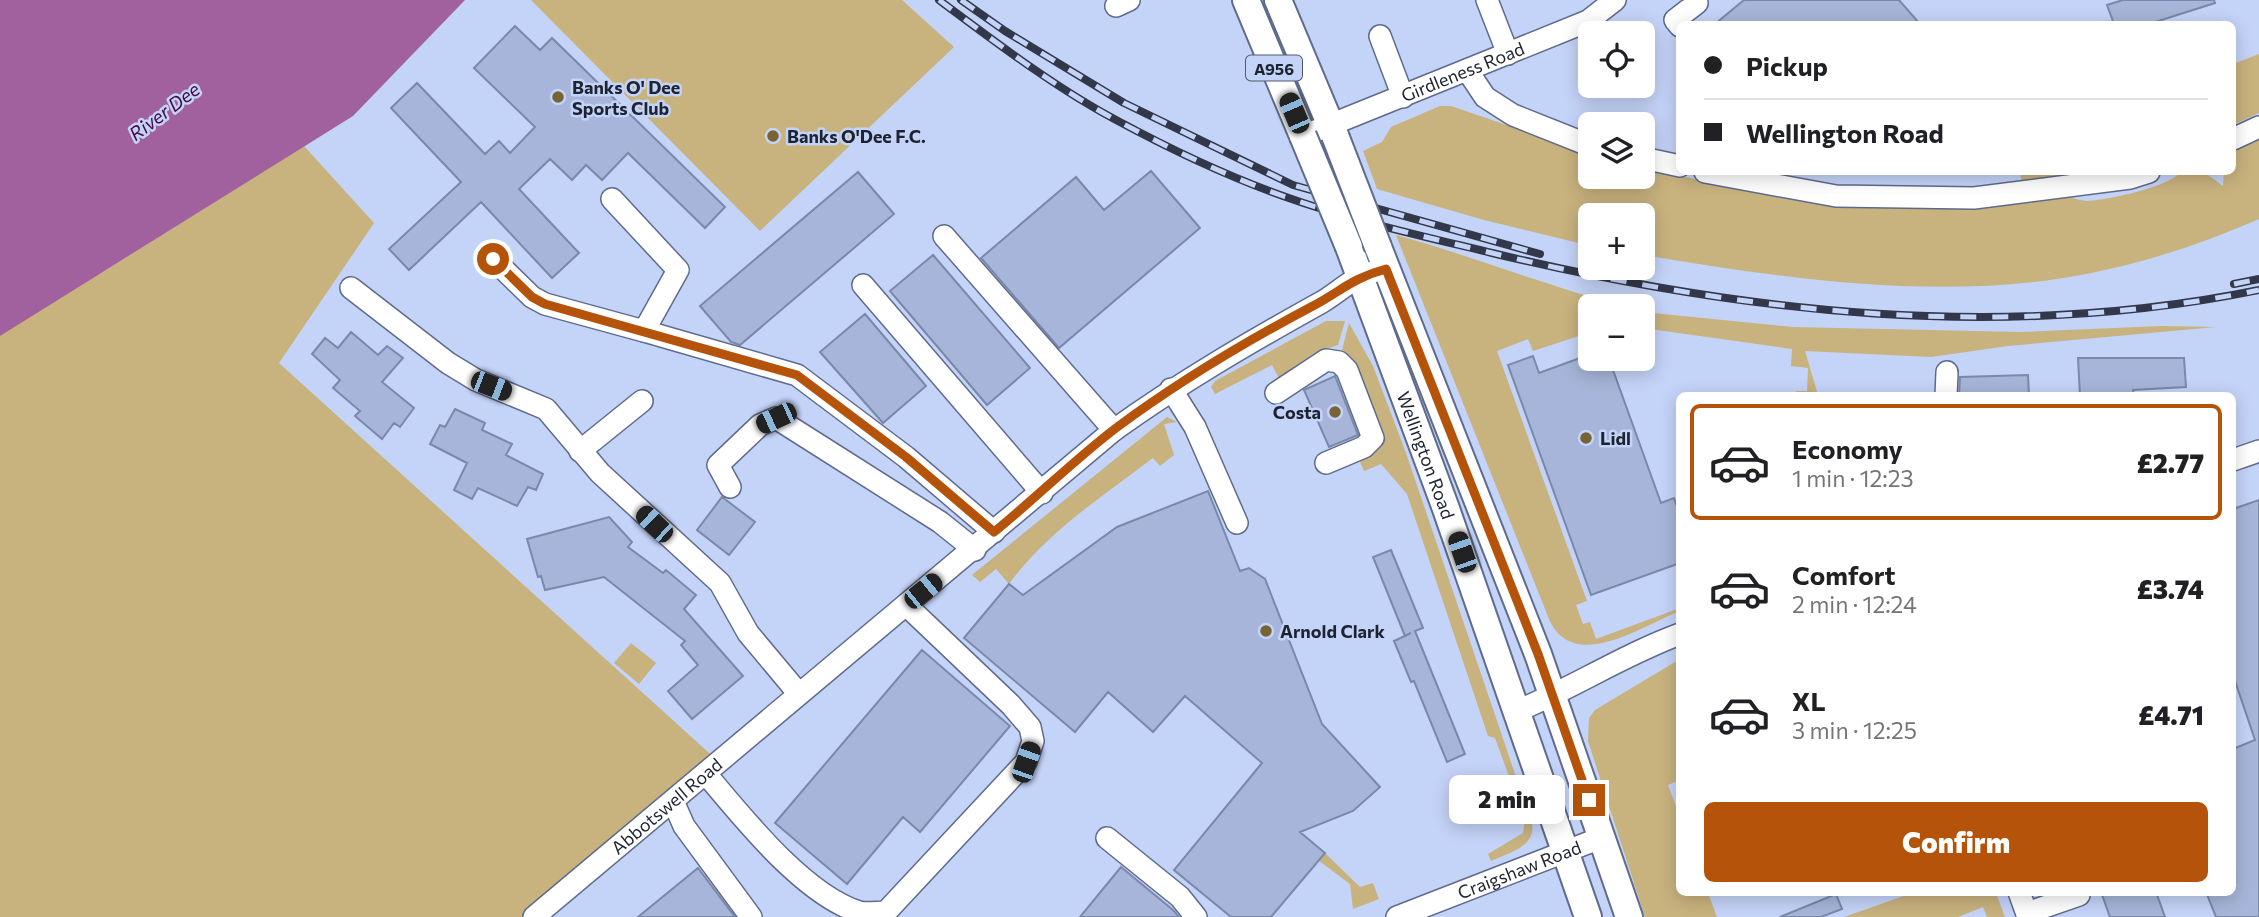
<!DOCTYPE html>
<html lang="en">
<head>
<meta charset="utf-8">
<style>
  :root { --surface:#fff; --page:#f6f6f6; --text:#202124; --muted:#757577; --line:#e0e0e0; --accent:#b45309 }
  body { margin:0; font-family:Commissioner,sans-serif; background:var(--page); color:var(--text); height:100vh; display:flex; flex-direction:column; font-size:26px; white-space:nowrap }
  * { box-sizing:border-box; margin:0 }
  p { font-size:23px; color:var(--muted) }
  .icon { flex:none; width:38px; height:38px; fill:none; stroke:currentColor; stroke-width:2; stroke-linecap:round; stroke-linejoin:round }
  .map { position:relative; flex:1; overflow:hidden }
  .drawer { position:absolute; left:1676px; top:392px; width:560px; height:504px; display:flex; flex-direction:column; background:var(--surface); border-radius:10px; box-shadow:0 4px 18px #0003 }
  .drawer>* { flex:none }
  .banner { position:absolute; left:1676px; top:21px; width:560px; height:154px; border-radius:10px; box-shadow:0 4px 18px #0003; display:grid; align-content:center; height:154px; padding:0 28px; background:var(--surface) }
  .controls { position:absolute; left:1578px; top:21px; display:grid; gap:14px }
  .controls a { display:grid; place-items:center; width:77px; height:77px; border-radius:10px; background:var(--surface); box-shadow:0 4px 18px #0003; font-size:35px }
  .end { position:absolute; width:32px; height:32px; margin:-16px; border:9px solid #b45309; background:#fff; box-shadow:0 0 0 4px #fff }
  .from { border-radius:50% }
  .bubble { position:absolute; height:49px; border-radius:10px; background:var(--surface); box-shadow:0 4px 18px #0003; font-size:23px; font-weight:800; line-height:49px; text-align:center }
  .car { position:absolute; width:21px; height:42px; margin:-21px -10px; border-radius:9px; box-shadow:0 0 5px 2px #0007; background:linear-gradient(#222 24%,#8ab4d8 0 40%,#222 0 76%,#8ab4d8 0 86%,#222 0) }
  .banner b { display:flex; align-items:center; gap:24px; height:66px; font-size:26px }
  .banner b+b { border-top:2px solid var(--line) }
  .banner i { width:18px; height:18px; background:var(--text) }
  ul { padding:12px 0 0; list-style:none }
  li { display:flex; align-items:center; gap:21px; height:116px; margin:0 14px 10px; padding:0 14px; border:4px solid transparent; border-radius:10px }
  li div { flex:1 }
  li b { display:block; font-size:26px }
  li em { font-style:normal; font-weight:800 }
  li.active { border-color:var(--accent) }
  li>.icon { width:63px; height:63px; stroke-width:1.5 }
  .button { display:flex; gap:14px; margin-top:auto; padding:14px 28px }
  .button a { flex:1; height:80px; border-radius:10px; background:var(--accent); color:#fff; font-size:28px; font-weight:800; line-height:80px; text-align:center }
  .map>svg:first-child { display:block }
  .green { fill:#c8b27e }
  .water { fill:#a1619f }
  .building { fill:#a6b5d9; stroke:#7a88aa; stroke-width:2 }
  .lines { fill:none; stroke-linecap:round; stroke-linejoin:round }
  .minor-casing { stroke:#5e6b8c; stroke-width:24 }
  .major-casing { stroke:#5e6b8c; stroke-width:30 }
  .minor { stroke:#fff; stroke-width:21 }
  .major { stroke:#fff; stroke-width:26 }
  .rail-casing { stroke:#323849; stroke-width:8 }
  .rail { stroke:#c4d3f8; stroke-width:5; stroke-dasharray:16; stroke-linecap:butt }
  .major-bridge-casing { stroke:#5e6b8c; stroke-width:30; stroke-linecap:butt }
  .major-bridge { stroke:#fff; stroke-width:26 }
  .route { stroke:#b45309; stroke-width:9 }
  .poi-dot { fill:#786433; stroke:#c4d3f8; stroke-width:2.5 }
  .labels { text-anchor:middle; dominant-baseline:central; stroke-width:5; stroke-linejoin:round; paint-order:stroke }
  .shield { fill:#c4d3f8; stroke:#50586d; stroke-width:2 }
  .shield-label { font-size:16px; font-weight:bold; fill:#1e2331 }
  .street-label { font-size:18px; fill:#1e2331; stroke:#c4d3f8 }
  .poi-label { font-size:18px; font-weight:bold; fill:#1e2331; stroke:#c4d3f8; text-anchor:start }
  .water-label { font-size:19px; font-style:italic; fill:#470947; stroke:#c4d3f8 }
</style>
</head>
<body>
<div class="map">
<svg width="2259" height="917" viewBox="0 0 2259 917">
  <rect width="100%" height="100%" fill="#c4d3f8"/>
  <path class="green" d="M531 0H902L954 47 760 231Z
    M2259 54V113L2233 125V64Z
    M1440 106H1451L1591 154V177H1643V167L1703 181 2065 196C2072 197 2080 201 2087 201 2108 200 2168 187 2181 172H2204L2223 186 2224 172H2233V146L2259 138V219C2193 248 2122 270 2050 280 1916 298 1776 277 1643 255V215H1591V246L1484 220 1377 189 1363 151 1382 142 1391 127Z
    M304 146 374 223 279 363 719 762 534 917H0V326L106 270Z
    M2020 172H2114L2023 191Z
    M1396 235C1473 256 1546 286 1623 306H1591V332L1533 351 1528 339 1497 351 1587 601 1576 605 1583 624 1590 622 1596 639 1680 608V611C1642 626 1573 674 1549 619Z
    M1643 312 1793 327 2020 332 2161 326 2216 327 2008 346 1931 357 1805 351 1818 395 1807 393 1791 396 1797 391H1807L1808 368 1791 366 1792 349 1643 328Z
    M1326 321H1345L1338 345 1315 353 1295 366 1298 372 1281 382 1272 365 1215 394 1211 387 1215 381Z
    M1349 323 1373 366 1406 453 1532 824C1536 847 1508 853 1491 861L1488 854 1523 833 1525 820 1495 738 1488 736 1407 494 1381 464 1364 471 1358 457 1373 451 1349 358 1342 350Z
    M1167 417 1177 422 1164 424 1174 455 1160 466 1153 458C1103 496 1047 532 1009 584L996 569 980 582 972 575Z
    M631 643 656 663 639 684 614 663Z
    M1680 659V780L1668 785 1680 817V892L1708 893 1717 917H1645L1588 741 1589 718 1595 710Z
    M1325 853 1360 887 1373 883 1379 899 1353 909 1350 884 1318 860Z
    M1912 893H1996L2005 917H1987L1983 907 1958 917H1844Z"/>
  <path class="water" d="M0 0H465L353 116 0 336Z"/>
  <path class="building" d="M1744 0H1899L1920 24H1715Z
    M2123 0H2214L2215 3 2149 24H2114L2107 5Z
    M515 26 540 50 552 38 725 207 705 228 628 153 602 180 586 165 572 180 550 159 519 189 579 253 552 278 481 202 409 270 389 249 461 182 391 108 417 83 485 154 499 141 510 153 535 127 474 68Z
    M1151 171 1200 228 1059 348 981 258 1076 177 1104 210Z
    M858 172 894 214 740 345 731 342 700 306Z
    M933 255 1030 368 987 405 890 291Z
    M865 314 926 386 883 423 820 352Z
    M351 332 378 355 387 346 403 358 382 382 414 408 400 427 394 423 382 439 355 416 360 411 333 388 340 380 312 354 325 338 338 348Z
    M1591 354V359H1609L1661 503 1674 498 1680 515V563L1591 595 1508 365 1533 356 1539 373Z
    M2078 358H2184L2186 387 2133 390 2134 396H2080Z
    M2028 375 2029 396H1959L1960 377Z
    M1335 376 1358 435 1329 447 1304 390Z
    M455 409 485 423 482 430 512 444 506 455 543 474 536 490 528 487 517 506 478 488 472 499 454 490 467 463 430 444 440 425 445 427Z
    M1208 491 1240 571 1249 568 1265 579 1322 724 1380 787 1353 811 1300 832 1325 853 1271 917H1231L1174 870 1262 763 1185 696 1153 732 1108 692 1075 732 964 638 1009 584 1023 595 1117 527Z
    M722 497 755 522 729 555 697 530Z
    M2259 500V917H2216L2206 892H2233V749L2255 740 2233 675V509Z
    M609 517 632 542 628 547 663 573 666 570 696 595 684 609 743 676 692 719 668 691 698 665 681 645 685 641 604 577 545 590 541 576 538 577 527 539Z
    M1391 550 1423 628 1415 631 1465 754 1447 762 1414 681 1411 682 1394 641 1411 633 1405 636 1373 557Z
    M922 650 1010 726 920 832 903 817 847 884 775 823Z
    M1121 867 1173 910 1179 917H1080Z
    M698 868 735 917H638Z
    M2101 892H2156L2165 917H2110Z
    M1836 894 1842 909 1821 917H1780Z"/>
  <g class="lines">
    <g class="minor-casing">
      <g id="minor">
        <path d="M1487 0 1508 54"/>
        <path d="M1116 6 1129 0"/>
        <path d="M1680 26 1675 20 1697 3 1694 0"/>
        <path d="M1380 36 1403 97"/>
        <path d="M1467 70 1485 97 1513 115 1591 146"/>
        <path id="s1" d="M1303 136 1588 21 1615 0"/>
        <path d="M2233 139 2259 127"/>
        <path d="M1643 158 1680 166"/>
        <path d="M1705 172 1836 196 1974 198 2130 178 2149 172"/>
        <path d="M612 199 678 270 644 331 797 375 906 457 994 532"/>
        <path d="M944 236 1114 430"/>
        <path d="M493 259 532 297 545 304 644 331"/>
        <path d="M863 285 1042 493"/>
        <path d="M351 288 448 363 476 380 546 409 600 473 720 583 748 633 799 694"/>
        <path d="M1171 389 1195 427 1237 523"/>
        <path d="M1276 393 1326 360 1339 362 1347 370 1373 438 1364 447 1326 463"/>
        <path d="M1946 396 1947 372"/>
        <path d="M580 451 642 401"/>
        <path d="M2233 460 2259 451"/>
        <path d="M730 487 718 465 760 425 776 418 940 522 975 550"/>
        <path d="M1517 711C1573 688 1623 655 1680 634"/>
        <path d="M706 774C743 818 804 895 859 912 866 914 877 912 886 912L1026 762 1033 741 1030 727 1011 705 906 605"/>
        <path d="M673 801 684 826 751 917"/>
        <path d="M1107 838 1180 897 1196 917"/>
        <path d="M2019 892 2028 917"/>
        <path d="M2027 913 2079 895"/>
        <path id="s2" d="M534 917 1114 430C1181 382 1250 342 1322 302 1339 292 1353 277 1373 272"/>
        <path id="s3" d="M1397 917 1603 837"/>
      </g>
    </g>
    <g class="major-casing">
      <g id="major">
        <path d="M1246 0 1303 136"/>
        <path d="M1278 0 1336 138"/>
        <path id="s4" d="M1349 247 1445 506 1588 917"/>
        <path d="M1378 247 1538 654 1629 917"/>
      </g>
    </g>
    <use href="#minor" class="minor"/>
    <use href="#major" class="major"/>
    <g class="rail-casing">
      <path id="rail" d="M939 0C994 41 1057 89 1118 121 1170 149 1227 176 1283 196 1350 220 1422 236 1492 253 1743 313 2004 342 2259 290
        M961 0 1005 31 1124 103 1293 185 1540 254
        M2234 284 2259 279"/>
    </g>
    <use href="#rail" class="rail"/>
    <g class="major-bridge-casing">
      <path id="major-bridge" d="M1303 136 1349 247
        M1336 138 1378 247"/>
    </g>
    <use href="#major-bridge" class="major-bridge"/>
  </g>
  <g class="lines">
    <path class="route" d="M493 259 532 297 545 304 797 375 906 457 994 532C1036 498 1074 460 1116 428 1178 382 1243 343 1311 307 1340 292 1352 278 1386 269L1538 654 1589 800"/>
  </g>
  <g class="poi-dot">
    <circle cx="558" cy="97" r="7"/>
    <circle cx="773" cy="136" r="7"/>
    <circle cx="1335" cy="412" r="7"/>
    <circle cx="1586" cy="438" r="7"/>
    <circle cx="1266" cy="631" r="7"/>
  </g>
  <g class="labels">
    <rect class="shield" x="1246" y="55.5" width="56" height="25" rx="5"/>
    <g class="shield-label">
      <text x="1274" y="68">A956</text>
    </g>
    <g class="street-label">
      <text stroke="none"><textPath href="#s1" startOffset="172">Girdleness Road</textPath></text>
      <text stroke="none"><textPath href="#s4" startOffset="222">Wellington Road</textPath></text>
      <text stroke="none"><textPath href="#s2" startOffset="173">Abbotswell Road</textPath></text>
      <text stroke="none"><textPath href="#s3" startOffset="131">Craigshaw Road</textPath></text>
    </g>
    <g class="poi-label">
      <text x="572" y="87">Banks O' Dee<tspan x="572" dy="21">Sports Club</tspan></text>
      <text x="787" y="136">Banks O'Dee F.C.</text>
      <text x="1321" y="412" text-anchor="end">Costa</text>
      <text x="1600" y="438">Lidl</text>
      <text x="1280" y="631">Arnold Clark</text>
    </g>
    <g class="water-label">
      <text transform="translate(164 111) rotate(-37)">River Dee</text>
    </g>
  </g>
</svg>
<div class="controls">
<a><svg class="icon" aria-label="locate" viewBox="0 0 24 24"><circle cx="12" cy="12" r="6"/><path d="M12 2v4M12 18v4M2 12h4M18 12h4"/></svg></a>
<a><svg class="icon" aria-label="layers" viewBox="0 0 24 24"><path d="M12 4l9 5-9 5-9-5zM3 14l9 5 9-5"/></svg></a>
<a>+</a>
<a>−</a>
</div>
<i class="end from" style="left:493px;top:259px"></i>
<i class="end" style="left:1589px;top:800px"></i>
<div class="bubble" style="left:1449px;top:775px;width:116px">2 min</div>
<i class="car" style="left:1294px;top:113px;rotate:337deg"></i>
<i class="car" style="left:491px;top:386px;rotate:111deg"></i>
<i class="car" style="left:776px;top:418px;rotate:245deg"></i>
<i class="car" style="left:654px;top:524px;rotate:314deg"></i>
<i class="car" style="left:1462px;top:552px;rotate:341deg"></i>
<i class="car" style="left:923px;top:591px;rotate:51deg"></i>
<i class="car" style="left:1026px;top:762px;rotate:19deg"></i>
<div class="banner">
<b><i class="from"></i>Pickup</b>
<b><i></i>Wellington Road</b>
</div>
<section class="drawer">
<ul>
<li class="active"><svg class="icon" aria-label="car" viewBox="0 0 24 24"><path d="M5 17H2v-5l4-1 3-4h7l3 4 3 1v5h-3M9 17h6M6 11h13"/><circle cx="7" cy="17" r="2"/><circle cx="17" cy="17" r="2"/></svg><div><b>Economy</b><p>1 min · 12:23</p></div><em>£2.77</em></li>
<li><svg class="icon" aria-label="car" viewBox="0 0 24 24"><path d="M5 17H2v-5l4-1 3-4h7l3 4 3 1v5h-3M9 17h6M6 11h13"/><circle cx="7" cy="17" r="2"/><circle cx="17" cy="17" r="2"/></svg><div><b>Comfort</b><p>2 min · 12:24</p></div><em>£3.74</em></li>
<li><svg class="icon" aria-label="car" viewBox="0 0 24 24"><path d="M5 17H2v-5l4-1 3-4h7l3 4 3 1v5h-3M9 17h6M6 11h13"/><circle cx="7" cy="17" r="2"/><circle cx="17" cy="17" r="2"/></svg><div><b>XL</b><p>3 min · 12:25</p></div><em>£4.71</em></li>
</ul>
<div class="button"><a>Confirm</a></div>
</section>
</div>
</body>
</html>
